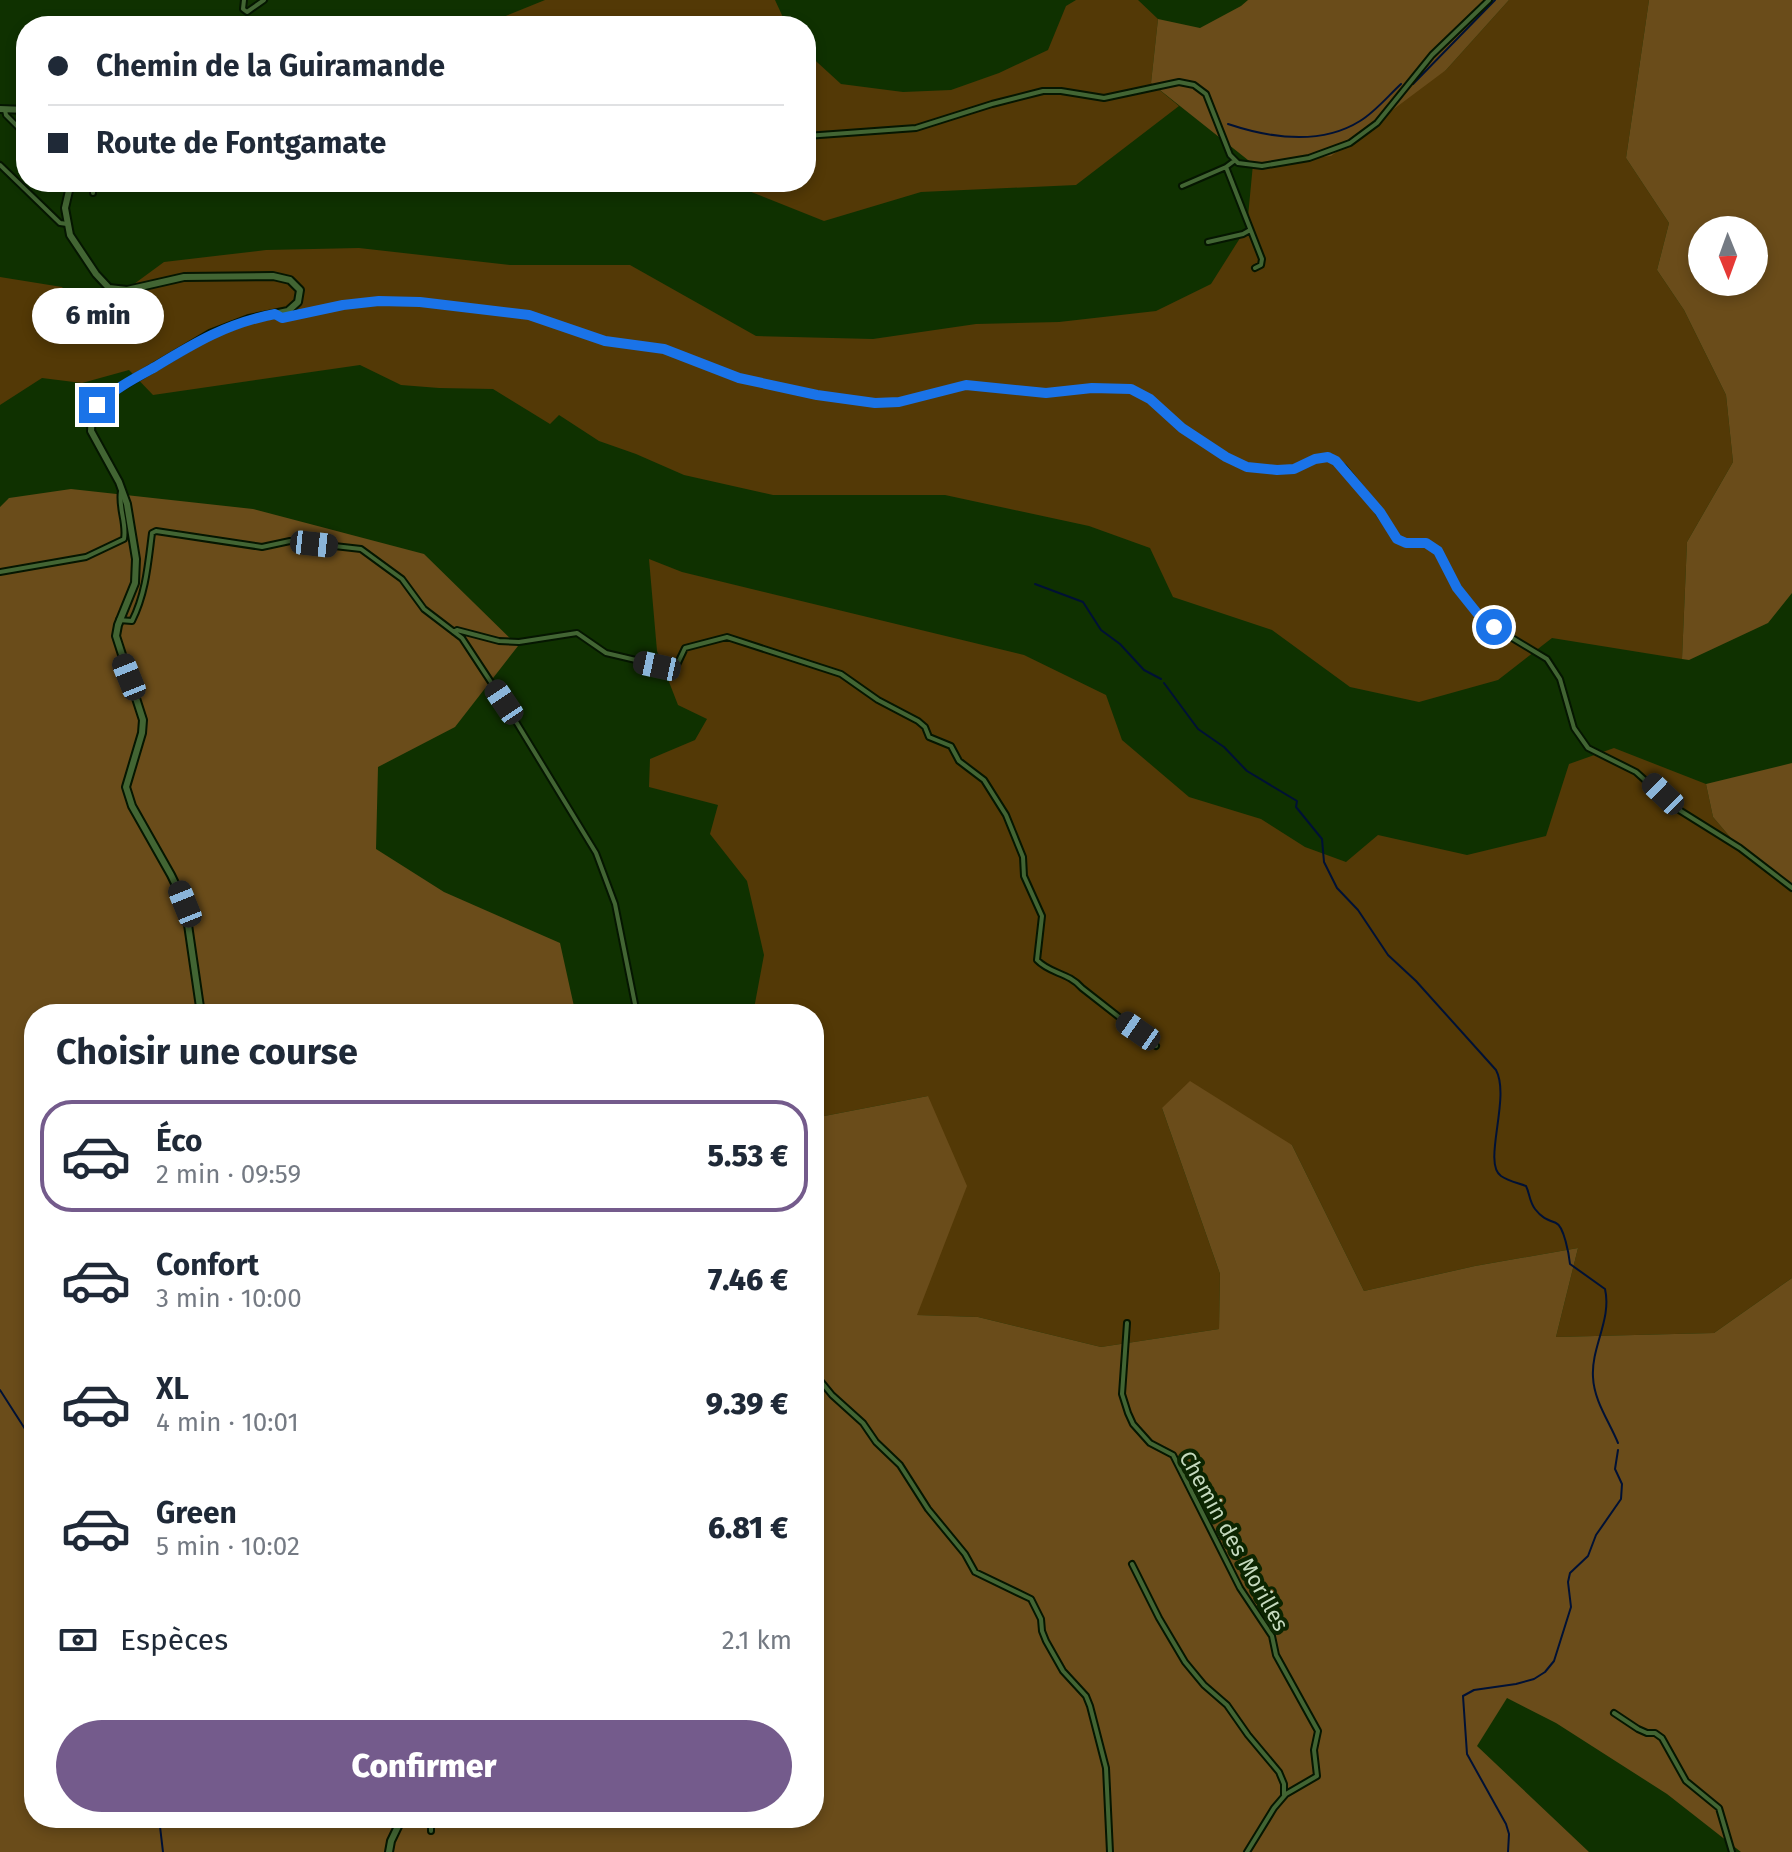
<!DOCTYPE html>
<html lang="fr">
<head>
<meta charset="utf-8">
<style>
  :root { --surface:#fff; --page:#f2f2f3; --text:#1f2937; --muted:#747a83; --line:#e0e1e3; --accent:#745b8c }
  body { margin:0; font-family:"Fira Sans",sans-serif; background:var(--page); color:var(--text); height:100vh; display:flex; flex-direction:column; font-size:30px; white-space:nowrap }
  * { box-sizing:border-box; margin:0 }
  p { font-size:26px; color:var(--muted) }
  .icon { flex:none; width:44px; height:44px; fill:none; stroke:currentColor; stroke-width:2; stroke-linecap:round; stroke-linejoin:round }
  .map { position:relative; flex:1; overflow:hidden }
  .drawer { position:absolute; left:24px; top:1004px; width:800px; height:824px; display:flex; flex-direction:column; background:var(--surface); border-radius:32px; box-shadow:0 4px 12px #0003 }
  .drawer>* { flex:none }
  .banner { position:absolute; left:16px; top:16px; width:800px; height:176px; border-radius:32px; box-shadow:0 4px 12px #0003; display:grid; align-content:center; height:176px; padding:0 32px; background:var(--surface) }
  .needle { width:52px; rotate:179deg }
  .buttons { position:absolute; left:1688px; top:216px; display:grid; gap:16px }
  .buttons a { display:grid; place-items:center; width:80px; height:80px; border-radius:50%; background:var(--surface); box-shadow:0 4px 12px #0003; font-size:40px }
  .end { position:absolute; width:36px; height:36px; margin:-18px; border:10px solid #1a73e8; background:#fff; box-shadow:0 0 0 4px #fff }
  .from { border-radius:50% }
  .bubble { position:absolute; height:56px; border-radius:28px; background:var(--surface); box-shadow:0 4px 12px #0003; font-size:26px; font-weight:800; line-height:56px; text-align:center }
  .car { position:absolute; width:24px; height:48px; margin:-24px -12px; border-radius:10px; box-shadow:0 0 6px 2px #0007; background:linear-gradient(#222 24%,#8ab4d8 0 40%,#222 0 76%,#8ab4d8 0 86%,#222 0) }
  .banner b { display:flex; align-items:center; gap:28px; height:76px; font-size:30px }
  .banner b+b { border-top:2px solid var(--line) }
  .banner i { width:20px; height:20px; background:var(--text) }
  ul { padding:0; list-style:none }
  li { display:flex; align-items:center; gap:24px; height:112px; margin:0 16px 12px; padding:0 16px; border:4px solid transparent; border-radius:32px }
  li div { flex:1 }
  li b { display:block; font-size:30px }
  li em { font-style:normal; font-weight:800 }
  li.current { border-color:var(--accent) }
  li>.icon { width:72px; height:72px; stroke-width:1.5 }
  h2 { padding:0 32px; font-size:36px; line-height:96px }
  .pay { display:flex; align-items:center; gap:20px; height:88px; padding:0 32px; font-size:30px }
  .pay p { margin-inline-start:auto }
  .button { display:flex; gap:16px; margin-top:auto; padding:16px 32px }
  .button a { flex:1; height:92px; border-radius:48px; background:var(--accent); color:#fff; font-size:32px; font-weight:800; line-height:92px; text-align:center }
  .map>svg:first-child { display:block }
  .green { fill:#533906 }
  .forest { fill:#6a4c1a; fill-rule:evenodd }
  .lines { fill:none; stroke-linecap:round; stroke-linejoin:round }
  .stream { stroke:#001135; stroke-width:2 }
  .street-casing { stroke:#051601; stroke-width:8 }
  .secondary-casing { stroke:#051601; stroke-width:10 }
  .street { stroke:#426533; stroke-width:4 }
  .secondary { stroke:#426533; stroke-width:6 }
  .route { stroke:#1a73e8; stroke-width:10 }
  .labels { text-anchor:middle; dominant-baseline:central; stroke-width:8; stroke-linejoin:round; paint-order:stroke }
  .street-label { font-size:22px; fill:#c5d9be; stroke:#0c2501 }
</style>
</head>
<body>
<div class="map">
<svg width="1792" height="1852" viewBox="0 0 1792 1852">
  <rect width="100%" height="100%" fill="#0f3100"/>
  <path class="green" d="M545 0H775L787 26H481Z
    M1076 0H1138L1158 19 1151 83 1179 106 1076 185 921 192 824 221 726 182H806V52L841 84 903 92 951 90 999 73 1048 50 1066 6Z
    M1509 0H1649L1626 158 1669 223 1657 270 1684 310 1726 395 1733 462 1687 542 1682 659 1552 638 1498 680 1419 702 1350 687 1272 630 1173 597 1150 548 1089 526 945 495H773L684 475 636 454 599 441 559 415 550 424 493 389 439 388 401 385 360 365 153 395 129 370 82 383 42 378 0 405V277L62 287 89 317 164 262 266 250 359 248 510 265H630L756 336 873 339 976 324 1059 322 1156 311 1211 284 1247 227 1253 164 1446 70Z
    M649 559 682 572 1024 655 1106 695 1122 740 1189 797 1261 819 1305 847 1346 862 1378 835 1467 855 1546 836 1569 764 1614 748 1706 784 1713 817 1736 844 1792 893V1278L1714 1333 1556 1337 1578 1248 1475 1266 1364 1291 1292 1145 1162 1108 1220 1274 1219 1329 1101 1347 978 1317 916 1315 928 1096 814 1118V1014H753L764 955 747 881 710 834 718 805 649 787 650 759 695 740 707 719 678 705 657 651Z"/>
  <path class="forest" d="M1248 0H1509L1446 70 1331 156 1253 164 1151 83 1158 19 1200 28 1241 6Z
    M1649 0H1792V593L1768 623 1689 660 1682 659 1687 542 1733 462 1726 395 1684 310 1657 270 1669 223 1626 158ZM1754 230V282H1702V230Z
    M71 489 253 509 424 554 518 646 455 727 378 767 376 849 444 892 560 943 575 1011 573 1014H34V1818H814V1118L928 1096 967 1186 917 1315 978 1317 1101 1347 1219 1329 1220 1274 1162 1108 1190 1081 1292 1145 1364 1291 1475 1266 1578 1248 1556 1337 1714 1333 1792 1278V1852H1741L1667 1794 1556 1723 1507 1698 1477 1746 1589 1852H0V507L9 498Z
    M1792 763V893L1736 844 1713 817 1706 784Z"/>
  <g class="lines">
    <path class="stream" d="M1413 84 1495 0
      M1228 124C1270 138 1320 146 1360 121 1375 112 1388 96 1401 84
      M1035 584 1083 602 1101 630 1120 644 1144 670 1161 679
      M1164 683 1198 729 1224 747 1247 771 1297 801 1296 807 1322 839 1324 862 1337 888 1358 910 1388 955 1416 981 1496 1070C1511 1098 1482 1163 1501 1176 1508 1181 1518 1183 1526 1186 1530 1194 1529 1201 1535 1209 1542 1218 1546 1219 1556 1223 1564 1226 1569 1255 1570 1264L1605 1289C1612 1319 1591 1347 1593 1377 1594 1401 1609 1421 1618 1443
      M0 1390 34 1443
      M159 1818 163 1852
      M1508 1852 1509 1834 1506 1824 1467 1754 1463 1696 1474 1690 1516 1684 1534 1679 1545 1672 1554 1661 1571 1607 1568 1582 1570 1573 1588 1556 1596 1535 1621 1499 1622 1484 1615 1469 1618 1450"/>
    <g class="street-casing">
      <path id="street" d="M244 0 243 9 247 12 264 0
        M5 110 6 115 26 135
        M806 136 916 128 992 104 1043 91H1061L1104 98 1179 82 1194 85 1206 94 1230 155 1238 163 1262 166 1309 158 1350 143 1377 123 1432 55 1489 0
        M1234 161 1226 167 1262 259 1261 265 1255 268
        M0 165 60 223 67 224
        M93 182V193
        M1182 186 1226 167
        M1208 242 1243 234 1250 230
        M275 314 282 318 343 305 379 301 420 302 529 315 605 341 664 349 739 378 817 395 875 403 899 402 966 385 1046 393 1092 388 1131 389 1150 399 1182 428 1226 457 1247 467 1277 470 1294 469 1315 459 1330 457 1344 468 1371 501 1397 539 1406 543H1426L1438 551 1457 588 1477 613 1494 627 1547 659 1560 679 1574 728 1588 748 1636 772 1676 808 1740 848 1792 888
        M0 572 86 557 124 539C127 523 118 508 121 491
        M119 620 132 621C146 593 148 564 152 533L156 531 262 547 290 541 361 549 402 579 424 609 462 638 504 702 596 853 615 904 637 1014
        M454 632 457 630 499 641 519 642 577 633 606 653 670 668 676 667 685 648 727 637 841 674 878 700 918 721 925 727 929 737 951 746 959 761 984 780 1006 815 1023 857 1024 876 1042 916 1037 960C1050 974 1068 972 1082 988L1156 1046
        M1127 1323 1122 1394 1128 1413 1133 1424 1150 1443 1173 1455 1240 1588 1272 1636 1276 1655 1318 1731 1314 1750 1317 1776 1286 1794 1274 1808 1247 1852
        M814 1373 832 1395 863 1423 876 1442 900 1465 928 1509 965 1554 975 1572 1031 1599 1041 1619 1042 1631 1046 1641 1063 1671 1086 1696 1090 1706 1106 1768 1110 1852
        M1132 1564 1159 1618 1185 1662 1204 1685 1227 1705 1248 1735 1279 1772 1284 1784V1795
        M1614 1713 1638 1729 1647 1733H1655L1662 1738 1686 1781 1719 1808 1732 1852
        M431 1818V1831"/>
    </g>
    <g class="secondary-casing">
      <path id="secondary" d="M0 109 26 110
        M71 182 65 208 70 235 96 274 109 288 127 290 184 277 273 276 290 280 300 290 298 302 288 311 249 319 210 334 114 391 97 405 92 413 91 431 119 482 127 504 136 559 135 583 118 625 116 636 143 720 142 733 126 787 132 806 171 875 185 904 201 1014
        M389 1852 391 1841 402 1818"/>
    </g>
    <use href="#street" class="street"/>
    <use href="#secondary" class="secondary"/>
  </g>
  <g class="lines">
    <path class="route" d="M97 405C114 389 135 378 155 367 196 342 228 323 275 314L282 318 343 305 379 301 420 302 529 315 605 341 664 349 739 378 817 395 875 403 899 402 966 385 1046 393 1092 388 1131 389 1150 399 1182 428 1226 457 1247 467 1277 470 1294 469 1315 459 1328 457 1336 461 1380 512 1397 539 1406 543H1426L1438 551 1457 588 1477 613 1494 627"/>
  </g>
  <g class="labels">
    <g class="street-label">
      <text transform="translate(1234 1541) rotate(61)">Chemin des Morilles</text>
    </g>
  </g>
</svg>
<div class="buttons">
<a><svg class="needle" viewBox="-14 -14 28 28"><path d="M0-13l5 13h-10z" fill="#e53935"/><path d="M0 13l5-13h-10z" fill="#747a83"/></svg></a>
</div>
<i class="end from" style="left:1494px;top:627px"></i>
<i class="end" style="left:97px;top:405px"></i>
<div class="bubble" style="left:32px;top:288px;width:132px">6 min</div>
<i class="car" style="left:314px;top:544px;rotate:96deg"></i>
<i class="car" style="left:657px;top:666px;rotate:282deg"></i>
<i class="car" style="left:129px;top:677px;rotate:338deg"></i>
<i class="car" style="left:504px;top:702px;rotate:326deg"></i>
<i class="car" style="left:1663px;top:794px;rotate:314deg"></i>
<i class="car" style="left:185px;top:904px;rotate:338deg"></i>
<i class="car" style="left:1138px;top:1031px;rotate:305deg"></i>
<div class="banner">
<b><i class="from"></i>Chemin de la Guiramande</b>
<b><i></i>Route de Fontgamate</b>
</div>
<section class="drawer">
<h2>Choisir une course</h2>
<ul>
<li class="current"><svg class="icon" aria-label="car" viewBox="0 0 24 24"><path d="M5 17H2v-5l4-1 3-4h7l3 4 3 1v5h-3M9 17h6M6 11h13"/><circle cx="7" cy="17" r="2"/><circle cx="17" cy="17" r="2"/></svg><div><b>Éco</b><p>2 min · 09:59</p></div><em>5.53 €</em></li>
<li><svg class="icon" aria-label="car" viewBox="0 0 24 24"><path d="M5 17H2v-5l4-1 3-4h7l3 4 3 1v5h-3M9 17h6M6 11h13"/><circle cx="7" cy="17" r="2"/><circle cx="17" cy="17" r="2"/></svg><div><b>Confort</b><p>3 min · 10:00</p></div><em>7.46 €</em></li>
<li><svg class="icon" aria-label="car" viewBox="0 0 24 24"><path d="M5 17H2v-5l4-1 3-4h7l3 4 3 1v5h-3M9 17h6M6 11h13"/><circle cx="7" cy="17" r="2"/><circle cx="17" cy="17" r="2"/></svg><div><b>XL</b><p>4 min · 10:01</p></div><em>9.39 €</em></li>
<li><svg class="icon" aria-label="car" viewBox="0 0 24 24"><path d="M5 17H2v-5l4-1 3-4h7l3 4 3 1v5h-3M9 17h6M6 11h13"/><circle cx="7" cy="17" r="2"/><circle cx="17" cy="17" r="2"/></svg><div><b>Green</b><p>5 min · 10:02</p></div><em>6.81 €</em></li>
</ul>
<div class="pay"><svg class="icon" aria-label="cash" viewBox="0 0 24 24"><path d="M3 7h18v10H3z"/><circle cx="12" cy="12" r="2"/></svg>Espèces<p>2.1 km</p></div>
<div class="button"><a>Confirmer</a></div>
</section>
</div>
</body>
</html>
